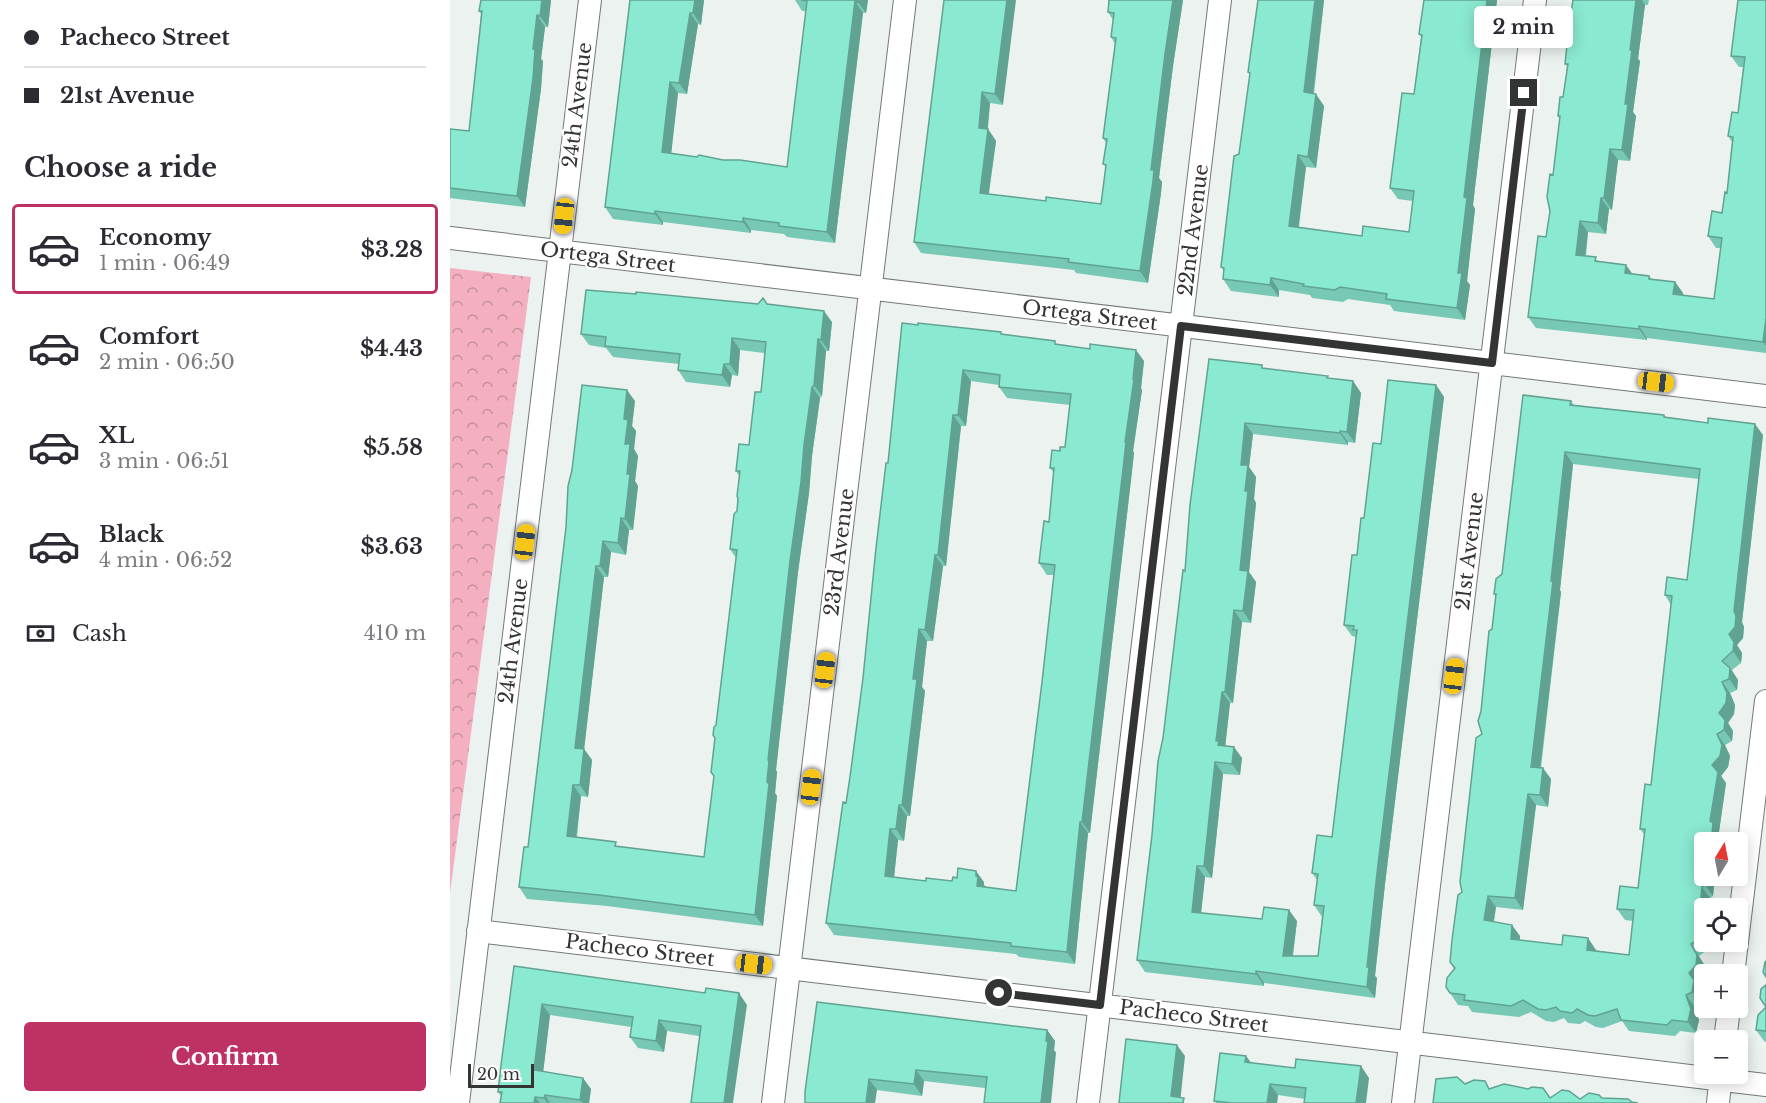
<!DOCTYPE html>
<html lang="en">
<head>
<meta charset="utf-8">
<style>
  :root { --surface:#fff; --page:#f2f2f3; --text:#2b2b33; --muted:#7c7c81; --line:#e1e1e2; --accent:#bd3164 }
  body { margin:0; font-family:"Libre Baskerville",serif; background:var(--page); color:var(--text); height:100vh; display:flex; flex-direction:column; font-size:22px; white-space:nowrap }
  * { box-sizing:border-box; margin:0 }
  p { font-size:20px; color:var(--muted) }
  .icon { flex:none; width:33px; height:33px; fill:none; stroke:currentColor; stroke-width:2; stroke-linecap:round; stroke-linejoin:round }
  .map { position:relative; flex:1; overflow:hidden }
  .drawer { display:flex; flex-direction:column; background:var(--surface); width:450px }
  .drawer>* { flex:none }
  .banner { display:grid; align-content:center; height:132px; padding:0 24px; background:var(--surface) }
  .needle { width:39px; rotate:10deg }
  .tools { position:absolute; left:1244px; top:832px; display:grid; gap:12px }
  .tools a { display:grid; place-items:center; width:54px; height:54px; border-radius:6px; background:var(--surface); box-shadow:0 3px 15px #0003; font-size:30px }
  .scale { position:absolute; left:18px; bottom:15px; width:66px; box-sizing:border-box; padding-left:6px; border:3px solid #323534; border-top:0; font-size:16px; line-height:21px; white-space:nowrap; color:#323534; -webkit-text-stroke:4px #fff; paint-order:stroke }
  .end { position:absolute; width:27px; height:27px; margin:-14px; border:8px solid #323534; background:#fff; box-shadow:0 0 0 3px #fff }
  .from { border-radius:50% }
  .bubble { position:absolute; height:42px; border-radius:6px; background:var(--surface); box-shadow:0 3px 15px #0003; font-size:20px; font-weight:800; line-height:42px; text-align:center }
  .car { position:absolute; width:18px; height:36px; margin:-18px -9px; border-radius:8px; box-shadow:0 0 4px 2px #0007; background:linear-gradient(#f5c518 24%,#345 0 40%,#f5c518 0 76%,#345 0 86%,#f5c518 0) }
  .banner b { display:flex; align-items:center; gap:21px; height:57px; font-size:22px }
  .banner b+b { border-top:2px solid var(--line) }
  .banner i { width:15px; height:15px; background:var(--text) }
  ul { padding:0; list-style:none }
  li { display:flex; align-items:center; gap:18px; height:90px; margin:0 12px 9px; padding:0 12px; border:3px solid transparent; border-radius:6px }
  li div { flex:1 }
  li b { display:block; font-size:22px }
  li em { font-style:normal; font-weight:800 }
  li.active { border-color:var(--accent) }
  li>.icon { width:54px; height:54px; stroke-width:1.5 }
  h2 { padding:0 24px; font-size:27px; line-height:72px }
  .pay { display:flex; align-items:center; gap:15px; height:66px; padding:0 24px; font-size:22px }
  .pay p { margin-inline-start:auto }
  .action { display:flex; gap:12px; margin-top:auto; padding:12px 24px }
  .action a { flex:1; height:69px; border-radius:6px; background:var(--accent); color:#fff; font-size:24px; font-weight:800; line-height:69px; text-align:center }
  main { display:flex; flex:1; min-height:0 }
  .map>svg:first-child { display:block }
  .park { fill:url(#park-crowns) }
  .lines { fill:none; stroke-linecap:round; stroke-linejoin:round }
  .minor-casing { stroke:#737977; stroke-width:24 }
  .minor { stroke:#fff; stroke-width:22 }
  .wall { fill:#77c8b4; fill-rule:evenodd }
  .shaded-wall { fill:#61a392 }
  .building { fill:#8ae9d1; stroke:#61a392; stroke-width:1.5; fill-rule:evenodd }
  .route { stroke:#323534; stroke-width:8 }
  .labels { text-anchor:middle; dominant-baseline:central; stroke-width:4.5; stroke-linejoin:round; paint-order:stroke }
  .street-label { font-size:20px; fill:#323534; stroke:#fff }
</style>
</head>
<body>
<main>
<section class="drawer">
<div class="banner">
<b><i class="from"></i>Pacheco Street</b>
<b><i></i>21st Avenue</b>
</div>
<h2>Choose a ride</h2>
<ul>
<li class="active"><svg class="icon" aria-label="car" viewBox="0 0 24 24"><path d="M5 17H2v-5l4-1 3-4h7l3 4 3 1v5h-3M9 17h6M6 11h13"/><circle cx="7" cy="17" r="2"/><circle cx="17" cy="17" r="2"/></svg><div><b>Economy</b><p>1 min · 06:49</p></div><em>$3.28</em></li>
<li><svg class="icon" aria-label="car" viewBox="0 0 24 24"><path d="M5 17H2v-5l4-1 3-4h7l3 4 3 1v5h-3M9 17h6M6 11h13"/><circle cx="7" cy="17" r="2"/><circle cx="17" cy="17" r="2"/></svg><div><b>Comfort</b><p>2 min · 06:50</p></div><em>$4.43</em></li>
<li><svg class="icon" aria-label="car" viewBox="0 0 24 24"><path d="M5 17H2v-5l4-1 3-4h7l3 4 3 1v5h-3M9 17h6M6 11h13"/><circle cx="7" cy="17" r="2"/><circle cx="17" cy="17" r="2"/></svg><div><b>XL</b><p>3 min · 06:51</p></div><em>$5.58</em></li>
<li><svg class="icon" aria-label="car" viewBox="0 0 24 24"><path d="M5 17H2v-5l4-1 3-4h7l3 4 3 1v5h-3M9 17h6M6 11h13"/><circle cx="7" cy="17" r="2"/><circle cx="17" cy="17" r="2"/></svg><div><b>Black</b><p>4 min · 06:52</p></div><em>$3.63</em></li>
</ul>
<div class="pay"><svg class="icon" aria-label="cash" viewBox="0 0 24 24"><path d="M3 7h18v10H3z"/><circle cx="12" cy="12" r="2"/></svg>Cash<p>410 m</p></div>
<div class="action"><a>Confirm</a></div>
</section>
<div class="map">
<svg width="1316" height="1103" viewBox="0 0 1316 1103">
  <defs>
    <pattern id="park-crowns" width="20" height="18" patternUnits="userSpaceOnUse" patternTransform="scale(1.5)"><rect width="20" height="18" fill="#f4afc0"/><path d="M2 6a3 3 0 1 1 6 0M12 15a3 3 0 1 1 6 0" fill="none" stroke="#c68f9d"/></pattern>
  </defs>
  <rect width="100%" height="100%" fill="#ebf2f0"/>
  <path class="park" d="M0 268 81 277 0 893Z"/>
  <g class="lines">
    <g class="minor-casing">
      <path id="minor" d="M0 238 1316 396
        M28 931 1316 1085
        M1283 975 1316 701
        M1275 1041 1279 1008
        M8 1103 140 0
        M323 1103 455 0
        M638 1103 770 0
        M953 1103 1085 0
        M1268 1103 1271 1074"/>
    </g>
    <use href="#minor" class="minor"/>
  </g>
  <path class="wall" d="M31 0H101L98 27H95L91 59 93 61 91 89 75 207 0 198V129L19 131 31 14 29 11Z
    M180 0H254L251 25 248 24 237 94 228 93 221 154 273 160 337 167 356 11H352L345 0H418L416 13H413L385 243 337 237 334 234 301 230V233L213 222V225L163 219 155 207Z
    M494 0 553 105 540 103 538 129 546 141 539 194 596 201 651 204 656 167 653 164 656 143 653 138 665 44 661 37 663 20 658 12 659 0H733L723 66 709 178 712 182 711 193 698 283 626 273 624 270 471 253 464 242Z
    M808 0H874L864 94 874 106 866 168 856 167 849 227 912 236 959 232 963 201 948 199 940 188 964 94 971 37 969 34 974 0H1047L1023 205 1025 209 1017 281 1020 285 1015 320 944 311 940 305 898 299 893 302 862 298 860 295 829 290V297L781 291 773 279 774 271 771 267 789 154 800 74 798 72Z
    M1123 0H1199L1198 5H1195L1188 59 1190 61 1183 112 1186 116 1180 161 1168 160 1162 210 1159 209 1156 234 1138 232 1136 256 1182 274 1199 276 1202 279 1225 282 1233 293 1232 295 1264 299 1271 248H1266L1258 236 1272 213 1277 193 1282 142 1278 136 1288 113 1293 67H1289L1281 56 1316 0V353L1197 338V340L1086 328 1078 317 1096 237 1100 211 1103 175 1110 119 1108 116 1113 97 1117 66 1115 64Z
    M317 304 382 322 379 351H376L372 396 370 398 362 456 359 493 348 572 326 770 327 772 325 793 327 796 313 926 157 906 77 899 69 887 78 847 185 401 182 426 186 431 184 449 188 456 185 481 188 486 183 530H179L176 555 161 552 158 577H154L134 749 142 760 138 797 131 796 127 837 169 847 254 857 264 776 266 725 286 558 280 549 287 511 289 476 286 471 299 445 311 392 315 353 290 350 288 376 282 375 280 387 236 382 228 370 229 364 163 357 156 348 139 345 131 334Z
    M452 323 553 335 694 361 691 388 692 390 683 451 684 453 681 480 640 833H638L625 964 569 957 566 954 384 935 376 923 400 777 413 678 438 463ZM521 381 549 385V387L557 398 620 405 615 447 610 451 600 468 604 473 599 522 589 563 597 575H604L592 682 566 891 536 887 534 885V882L476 881 444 877 448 840 454 841 457 816H460L475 691 472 687 477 641H483L493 566H496L511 426H516Z
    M815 369 880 379 903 381 911 393 905 443 898 442V445L803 434 799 467 806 477 804 499 806 503 799 572 806 582 801 623 792 622 783 703H780L775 746 792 758 790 775 773 774 762 878 755 877 751 913 812 919 847 921 843 956H868L872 917 864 905 867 880 862 873 882 837 906 637 902 636 894 625 914 518 931 444 986 385 994 397 935 884 925 976 927 978 925 998 814 983V986L695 972 687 960 713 738 735 571Z
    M1121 401 1124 405 1214 415 1215 417 1313 435 1292 622 1294 627 1293 638 1287 645 1292 653 1291 663 1282 670 1288 680 1287 690 1280 693 1285 705 1284 714 1278 723 1283 731 1282 741 1275 745 1280 756 1278 767 1271 776 1276 783 1269 832 1271 835 1270 843H1254L1261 882 1264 886 1263 896 1260 898 1254 909 1257 950 1249 956 1255 966 1254 976 1247 984 1252 992 1250 1003 1244 1006 1249 1020 1246 1033 1230 1031 1225 1036 1179 1031 1172 1021 1153 1028 1146 1027 1135 1021 1130 1024 1118 1023 1114 1018 1104 1022 1096 1021 1081 1012 1069 1017 1022 1012 1018 1006 1008 1005 1000 993 1004 969 1000 962 1012 892 1032 734 1031 711 1046 597 1044 594ZM1123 464 1249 479 1237 580 1215 595 1221 605 1201 785 1190 829 1194 834 1188 888 1167 909 1175 920 1183 921 1179 955 1070 940V936L1044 922 1046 907 1073 910 1086 805 1098 807 1101 779 1091 768 1111 592 1110 590Z
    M64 966 297 1005 249 1036 217 1031 214 1052 188 1048 180 1037 181 1027 100 1015 93 1072 141 1089 139 1103H50L51 1096 48 1092Z
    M1316 985V1042L1314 1041 1306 1030 1316 1007Z
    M597 1030 605 1041 604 1050 606 1053 535 1088 474 1081 472 1096 427 1090 355 1092Z
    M796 1056 801 1063 919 1078 855 1099 828 1095 827 1103H766L764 1101Z"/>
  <path class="shaded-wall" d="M92 0H101L98 27 90 16Z
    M245 0H254L251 25 243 13Z
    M408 0H418L416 13 408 2Z
    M557 0H566L553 105 545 94Z
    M723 0H733L723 66 709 178 712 182 711 193 698 283 690 271 701 170 715 54Z
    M865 0H874L862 104 854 92Z
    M1037 0H1047L1023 205 1025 209 1017 281 1020 285 1015 320 1007 308 1008 273 1014 197Z
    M1186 0H1192L1195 5 1188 59 1190 61 1183 112 1186 116 1180 161 1172 150 1180 50Z
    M405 1 413 13 385 243 377 232Z
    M240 13 248 24 237 94 229 83Z
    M87 15 95 27 91 59 93 61 91 89 75 207 67 196Z
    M220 82 228 93 220 164 212 152Z
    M532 92 540 103 537 133 538 129 546 141 537 204 530 193 529 128Z
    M866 94 874 106 866 168 858 157Z
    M1160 149 1168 160 1162 210 1154 198Z
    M848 155 856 167 847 238 839 226Z
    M1151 198 1159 209 1156 234 1148 223Z
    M205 211 213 222V225L205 214Z
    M293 218 301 230V233L293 222Z
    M1130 221 1138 232 1134 266 1126 255Z
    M1176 265 1184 276 1175 273Z
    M821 278 829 290V297L820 285Z
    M1225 282 1233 293 1231 305 1223 294Z
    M374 311 382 322 379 351 371 340Z
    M1316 318V346L1313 342Z
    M1189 326 1197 338V340L1189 329Z
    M282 338 290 350 288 376 280 364Z
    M368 339 376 351 372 396 364 385Z
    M686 350 694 361 691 388 692 390 683 451 684 453 681 480 640 833 632 822 675 442Z
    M274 364 282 375 280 387 272 375Z
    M513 370 521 381 516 426 508 415Z
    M903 381 911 393 905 443 897 432Z
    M986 385 994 397 935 884 925 976 927 978 925 998 917 987V967L927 873Z
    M362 387 370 398 362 456 359 493 348 572 326 770 327 772 325 793 327 796 313 926 305 915 317 782 318 760 340 561 354 445Z
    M177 390 185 401 182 426 186 431 184 449 188 456 185 481 188 486 183 530 175 519 177 474 174 419Z
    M503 415 511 426 496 566 488 555Z
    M795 423 803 434 799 467 806 477 804 499 806 503 799 572 806 582 801 623 793 611 790 570 795 491 791 465Z
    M1305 424 1313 435 1292 622 1294 627 1293 638 1287 645 1292 653 1291 663 1283 651 1279 634Z
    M890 431 898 442V445L890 433Z
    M1115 452 1123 464 1110 590 1111 592 1089 778 1081 767Z
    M171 518 179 530 176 555 168 543Z
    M153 541 161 552 158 577 150 566Z
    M485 555 493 566 483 641 475 630Z
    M146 566 154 577 133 759 125 748Z
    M784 610 792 622 783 703 775 692Z
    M469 629 477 641 472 687 475 691 460 816 452 805 463 679Z
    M1280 668 1288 680 1287 690 1279 679Z
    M1272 682 1280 693 1285 705 1284 714 1278 723 1283 731 1282 741 1274 730 1269 713Z
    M772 692 780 703 775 749 768 745 766 741Z
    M1267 734 1275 745 1280 756 1278 767 1271 776 1276 783 1269 832 1271 835 1270 843H1268L1262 833 1260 821 1262 765Z
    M784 747 792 758 790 775 782 764Z
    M134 749 142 760 138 797 130 785Z
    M765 762 773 774 762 878 754 866Z
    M1093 768 1101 779 1098 807 1090 795Z
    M123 785 131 796 125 847 117 836Z
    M1078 794 1086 805 1073 910 1065 898Z
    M449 805 457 816 454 841 446 829Z
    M630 822 638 833 625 964 617 952Z
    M440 829 448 840 443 887 435 876Z
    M747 866 755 877 750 923 742 912Z
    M526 871 534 882V885L536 888 527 886 526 876Z
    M1256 876H1263L1261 882 1264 886 1263 896 1255 885Z
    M1252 887 1260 898 1259 909H1254V942H1258L1257 950 1249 939 1248 926Z
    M1038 896 1046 907 1042 931 1034 920Z
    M839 910 847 921 841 968 833 956Z
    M1062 925 1070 936 1069 951 1061 939Z
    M1138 938 1146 950 1145 961 1137 950Z
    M1241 944 1255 966 1254 976 1247 984 1252 992 1250 1003 1242 992 1239 973Z
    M806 971 814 983V986L806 974Z
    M289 993 297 1005 283 1103H274Z
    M1236 995 1244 1006 1249 1020 1246 1033 1238 1022Z
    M92 1004 100 1015 92 1082 84 1070Z
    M209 1020 217 1031 214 1052 206 1041Z
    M597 1030 605 1041 604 1050 606 1053 601 1103H591Z
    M727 1045 735 1056 730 1103 721 1096Z
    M796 1056 804 1067 795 1062Z
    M911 1066 919 1078 916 1103H906Z
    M466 1070 474 1081 472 1096 464 1084Z
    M133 1078 141 1089 139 1103H133L130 1100Z
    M419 1079 427 1090 425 1103H416Z
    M820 1084 828 1095 827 1103H817Z
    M95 1095 100 1103H97L94 1098Z
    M85 1097 90 1103H84Z"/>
  <path class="building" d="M31 0H92L90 16 87 15 83 49 85 50 83 78 67 196 0 188V129L19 131 32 11H29Z
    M180 0H245L243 13H240L229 83 220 82 212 152 247 157 249 155 273 160H290L337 167 357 1 351 0H408V2L405 1 377 232 329 226V223L293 218V222L205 211V214L155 207Z
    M494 0H557L545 94 532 92 529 128 538 129 530 193 596 201V197L651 204 656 165 653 164 657 139 653 138 666 38 661 37 664 13 658 12 659 0H723L715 54 701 170H704L703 181 690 271 618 262 619 259 464 242Z
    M808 0H865L854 92 866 94 858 157 848 155 839 226 912 236 913 226 959 232 964 191 940 188 952 93 964 94 972 35 969 34 974 0H1037L1014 197 1017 198 1008 273H1012L1007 308 936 299 937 294 890 287 885 290 853 286 854 284 821 278 820 285 773 279 774 268 771 267 784 156 789 154 800 73 798 72Z
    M1123 0H1186L1180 50H1182L1175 104H1178L1172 150 1160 149 1154 198H1151L1148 223 1130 221 1126 255 1146 257 1145 261 1176 265 1175 273 1199 276V279L1225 282 1223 294 1264 299 1272 238 1258 236 1262 211 1272 213 1275 192 1277 193 1283 137 1278 136 1282 112 1288 113 1295 57 1281 56 1288 0H1316V318L1313 342 1189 326V329L1078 317 1088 236 1096 237 1100 211 1097 197 1100 174 1103 175 1110 116H1108L1110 97H1113L1118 64H1115L1118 34Z
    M136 290 186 294V292L308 304 313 298 317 304 374 311 371 340 368 339 364 385 362 387 354 445 351 482 340 561 318 760 319 761 317 782 319 784 305 915 149 895 69 887 74 847H78L116 527 118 486 122 470 132 385 177 390 174 419 178 420 175 444H180L177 474H180L175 519 171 518 168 543 153 541 150 566H146L125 748 134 749 130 785H123L117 836 166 842 165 846 254 857 264 776 261 772 265 738 263 735 264 727 266 725 287 550 280 549 284 514 287 511 288 498 287 496 290 471H286L289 444 299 445 305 392H311L316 342 282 338 280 364H274L272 375 228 370 230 354 155 346 156 337 131 334Z
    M452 323 468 325V323L551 332V334L605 341V344L640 349V344L686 350 683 379H684L675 442H676L673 469 632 822H630L617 952 561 946V943L376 923 393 802 396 803 400 777 413 678 426 548 436 463H438ZM513 370 550 375 549 387 621 394 615 447H610V451L602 450 600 468H604L599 522 594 521 591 546 589 563 605 565 592 682 566 891 527 886 528 877 526 876V871L508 868 507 878 503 877 502 881 476 878V881L435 876 440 829H446L449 805H452L467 679H463L469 629 475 630 485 555H488L503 415H508Z
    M759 359 812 365V368L878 376 877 378 903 381 897 432 890 431V433L795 423 791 465H798L795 491H798L790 570 798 571 793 611 784 610 775 692H772L766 741H769L768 745 784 747 782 764 765 762 754 866H747L742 912 812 919 814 907 839 910 833 956H868L874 906 864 905 868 874 862 873 867 835 882 837 907 630H903L904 626 894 625 902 555H907L911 518H914L923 443 931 444 938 380 986 385 927 873 917 967H919L917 987 806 971V974L687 960 702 835 708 761 713 738 733 570 735 571 740 505Z
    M1073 395 1121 401 1120 405 1214 415V417L1258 423V418L1305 424 1284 611 1286 616 1285 627 1279 634 1284 642 1283 651 1272 661 1280 668 1279 679 1272 682 1277 693 1276 703 1269 713 1275 720 1274 730 1267 734 1272 745 1270 756 1262 765 1268 772 1260 821 1263 823 1262 833 1256 837 1258 843H1254V867L1252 871 1254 873V876H1256L1255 885 1252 887 1248 926 1250 928 1249 939 1241 944 1247 955 1246 965 1239 973 1244 980 1242 992 1236 995 1241 1009 1238 1022 1222 1020 1217 1025 1171 1020 1167 1009 1145 1016 1138 1015 1127 1009 1122 1013 1110 1011 1106 1007 1096 1010 1088 1009 1073 1000 1061 1006 1014 1000 1015 995 1000 993 996 987 997 978 1005 968 1000 962 1002 940 1008 895 1012 892 1010 882 1026 738 1032 734 1028 721 1031 711 1039 631 1042 629 1046 594H1044L1046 579 1052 574ZM1115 452 1250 469 1237 580 1217 577 1215 595 1222 596 1201 785 1195 784 1190 829H1195L1188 888 1170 886 1167 909 1184 910 1179 955 1137 950 1138 938 1113 935 1112 945 1061 939 1062 925 1034 920 1038 896 1065 898 1078 794 1090 795 1093 768 1081 767 1103 581H1101Z
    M1316 961V977L1313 972 1315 962Z
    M64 966 255 993 256 988 289 993 274 1103H241L251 1026 209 1020 206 1041 180 1037 183 1017 92 1004 84 1070 133 1078 130 1100 95 1095 94 1098 85 1097 84 1103H50L52 1092H48L51 1065Z
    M1316 985V1031L1306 1030 1308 1015 1316 1007 1310 998 1311 989Z
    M367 1002 597 1030 596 1041H598L591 1103H534L537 1077 466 1070 464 1084 419 1079 416 1103H355V1092Z
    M676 1039 727 1045 721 1096 734 1098 733 1103H669Z
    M770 1053 796 1056 795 1062 845 1068 846 1059 911 1066 906 1103H854L856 1088 820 1084 817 1103H782L764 1101Z
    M1007 1077 1015 1084 1024 1080 1035 1081 1039 1089 1054 1084 1078 1089 1082 1087 1093 1088 1100 1098 1112 1090 1119 1091 1130 1099 1139 1093 1149 1095 1152 1098 1178 1099 1182 1102 1188 1103H983L986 1079Z"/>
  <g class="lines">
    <path class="route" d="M549 993 650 1005 731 326 1042 363 1074 93"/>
  </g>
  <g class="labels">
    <g class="street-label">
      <text transform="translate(127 105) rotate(-83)">24th Avenue</text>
      <text transform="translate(743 230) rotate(-83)">22nd Avenue</text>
      <text transform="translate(158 257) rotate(7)">Ortega Street</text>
      <text transform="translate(640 315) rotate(7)">Ortega Street</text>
      <text transform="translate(1019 551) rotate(-83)">21st Avenue</text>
      <text transform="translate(389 552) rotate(-83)">23rd Avenue</text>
      <text transform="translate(63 641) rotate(-83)">24th Avenue</text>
      <text transform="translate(190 950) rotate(7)">Pacheco Street</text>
      <text transform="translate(744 1016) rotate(7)">Pacheco Street</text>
    </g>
  </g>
</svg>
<div class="tools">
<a><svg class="needle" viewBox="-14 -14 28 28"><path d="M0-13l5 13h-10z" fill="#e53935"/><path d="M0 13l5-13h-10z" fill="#7c7c81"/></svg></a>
<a><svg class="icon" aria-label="locate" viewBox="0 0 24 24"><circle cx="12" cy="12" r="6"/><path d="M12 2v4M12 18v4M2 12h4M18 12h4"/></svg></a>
<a>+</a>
<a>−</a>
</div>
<div class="scale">20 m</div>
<i class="end from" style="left:549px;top:993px"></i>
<i class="end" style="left:1074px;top:93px"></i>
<div class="bubble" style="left:1024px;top:6px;width:99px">2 min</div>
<i class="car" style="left:114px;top:216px;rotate:186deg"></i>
<i class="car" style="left:1206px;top:382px;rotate:97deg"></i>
<i class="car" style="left:75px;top:542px;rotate:7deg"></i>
<i class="car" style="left:375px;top:670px;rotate:7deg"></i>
<i class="car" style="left:1004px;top:676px;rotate:7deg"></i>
<i class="car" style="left:361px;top:787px;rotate:7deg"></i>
<i class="car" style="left:304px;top:964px;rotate:97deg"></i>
</div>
</main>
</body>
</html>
